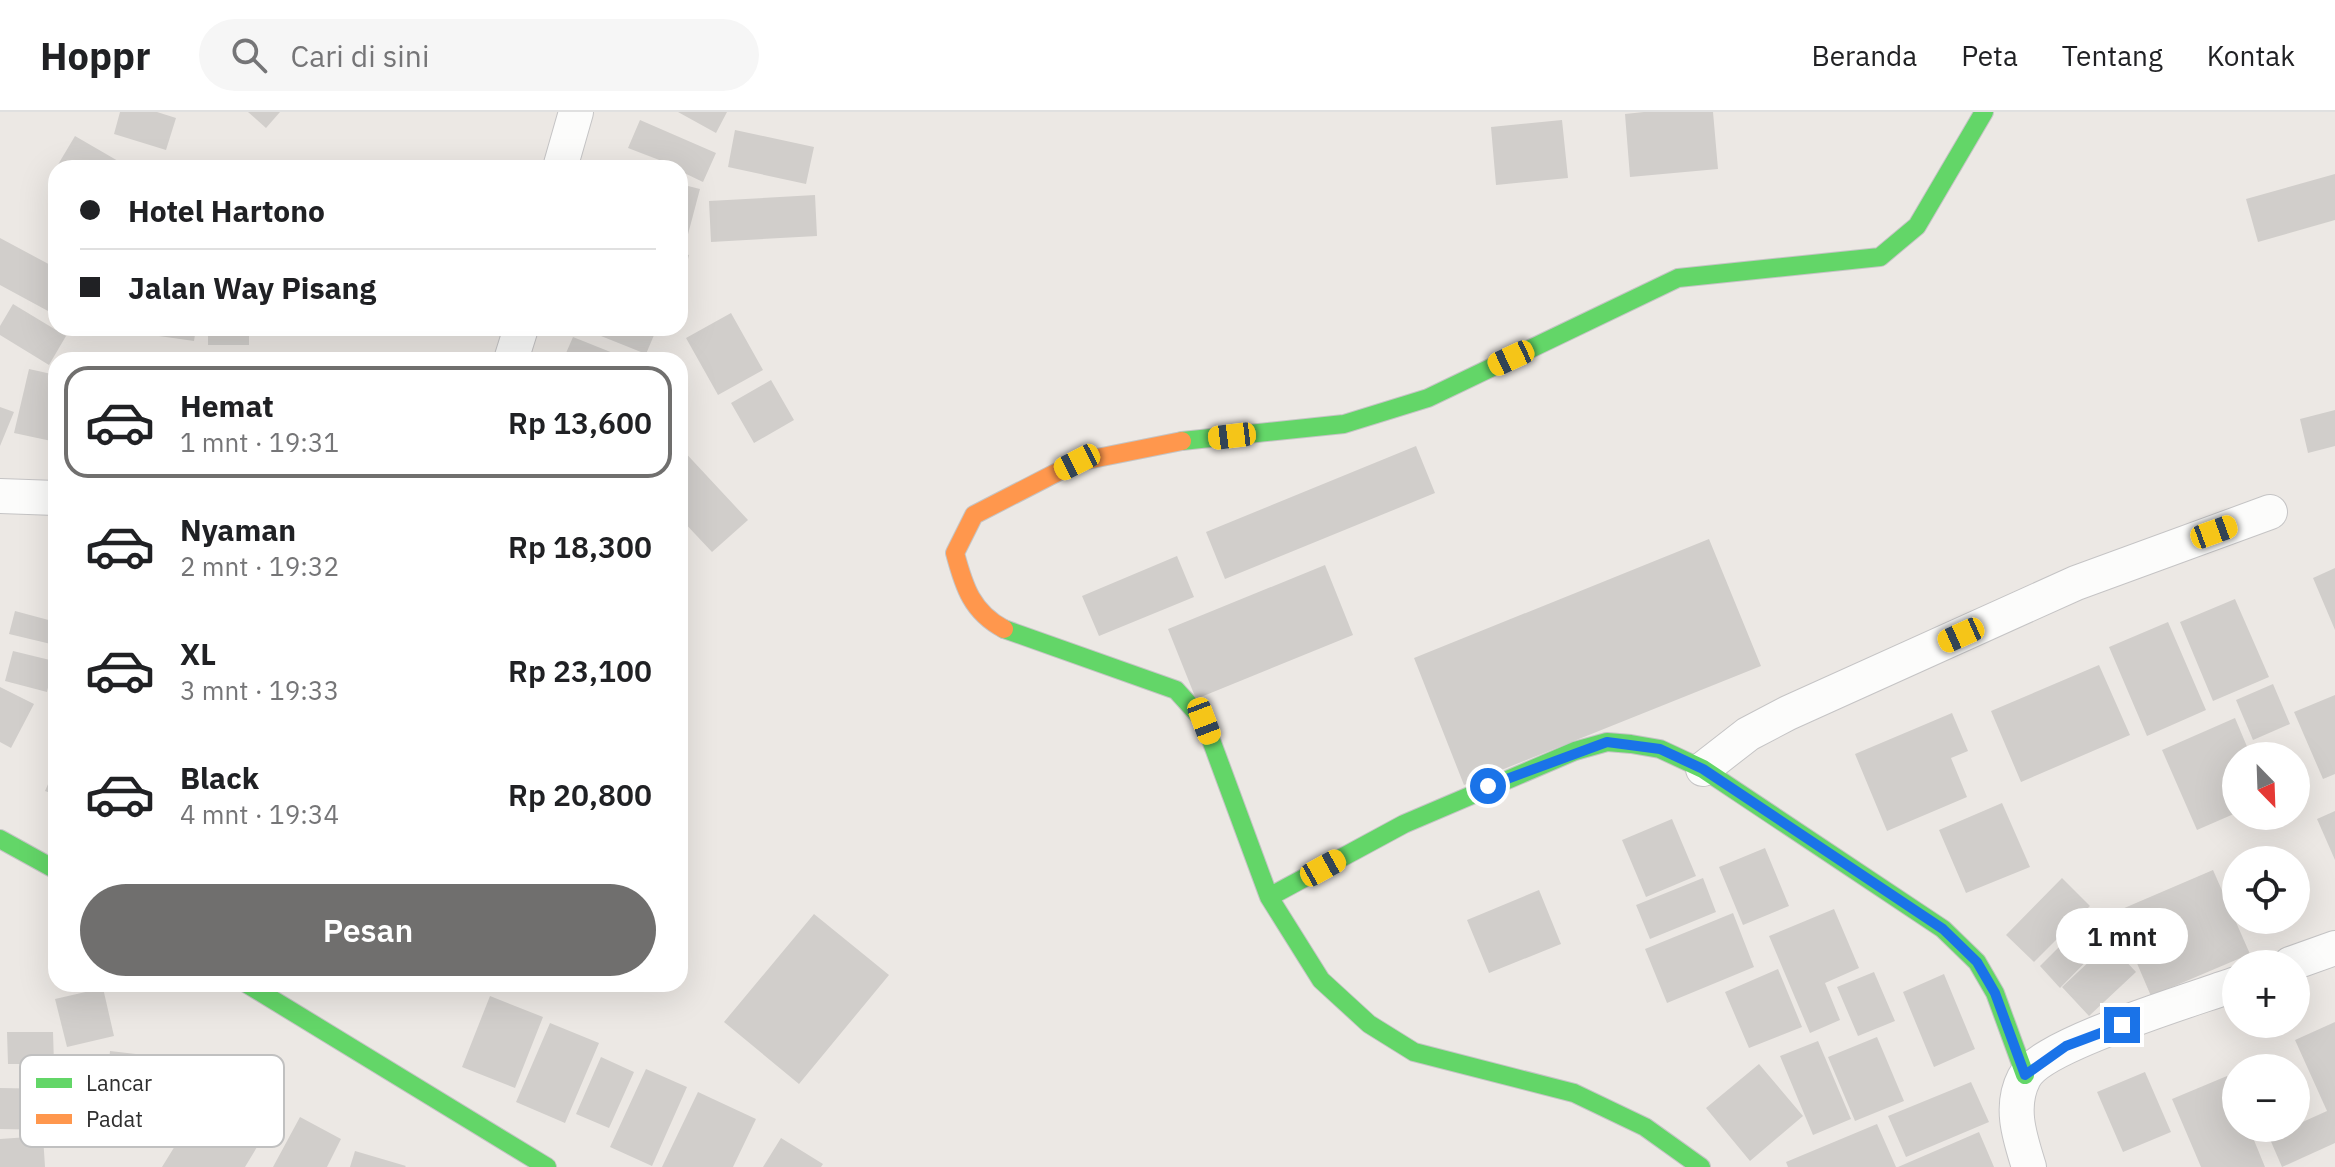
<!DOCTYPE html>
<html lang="id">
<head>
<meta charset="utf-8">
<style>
  :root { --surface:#fff; --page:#f6f6f6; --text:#202124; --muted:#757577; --line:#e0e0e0; --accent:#706f6e }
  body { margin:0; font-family:"IBM Plex Sans",sans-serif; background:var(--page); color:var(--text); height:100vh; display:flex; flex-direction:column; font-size:30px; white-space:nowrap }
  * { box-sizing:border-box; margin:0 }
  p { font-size:26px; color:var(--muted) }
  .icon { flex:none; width:44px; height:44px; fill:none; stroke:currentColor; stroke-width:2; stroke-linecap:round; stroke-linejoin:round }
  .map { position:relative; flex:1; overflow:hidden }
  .side { position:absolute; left:48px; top:240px; width:640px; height:640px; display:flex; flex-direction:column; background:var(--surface); border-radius:24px; box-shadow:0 8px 32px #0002 }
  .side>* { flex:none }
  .top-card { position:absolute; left:48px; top:48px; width:640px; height:176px; border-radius:24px; box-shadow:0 8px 32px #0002; display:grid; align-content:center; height:176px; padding:0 32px; background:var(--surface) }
  .needle { width:52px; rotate:157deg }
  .buttons { position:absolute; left:2222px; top:630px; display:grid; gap:16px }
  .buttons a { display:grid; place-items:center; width:88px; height:88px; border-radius:50%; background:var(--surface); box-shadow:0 8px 32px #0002; font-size:40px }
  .end { position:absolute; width:36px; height:36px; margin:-18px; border:10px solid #1a73e8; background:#fff; box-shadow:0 0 0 4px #fff }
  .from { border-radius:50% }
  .bubble { position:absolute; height:56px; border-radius:28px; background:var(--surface); box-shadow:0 8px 32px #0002; font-size:26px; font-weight:600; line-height:56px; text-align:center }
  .car { position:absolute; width:24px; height:48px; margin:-24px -12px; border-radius:10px; box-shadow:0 0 6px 2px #0007; background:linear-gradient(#f5c518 24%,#345 0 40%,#f5c518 0 76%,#345 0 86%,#f5c518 0) }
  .top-card b { display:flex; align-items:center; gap:28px; height:76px; font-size:30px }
  .top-card b+b { border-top:2px solid var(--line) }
  .top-card i { width:20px; height:20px; background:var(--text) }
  ul { padding:14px 0 0; list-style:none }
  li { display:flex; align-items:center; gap:24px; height:112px; margin:0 16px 12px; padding:0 16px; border:4px solid transparent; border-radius:24px }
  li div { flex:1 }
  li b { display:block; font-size:30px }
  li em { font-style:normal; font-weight:600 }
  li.current { border-color:var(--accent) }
  li>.icon { width:72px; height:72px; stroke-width:1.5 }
  .cta { display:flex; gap:16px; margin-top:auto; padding:16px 32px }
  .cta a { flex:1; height:92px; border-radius:48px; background:var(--accent); color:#fff; font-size:32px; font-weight:600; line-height:92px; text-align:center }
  header { display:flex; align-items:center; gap:48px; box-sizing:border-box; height:112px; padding:0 40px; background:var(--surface); border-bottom:2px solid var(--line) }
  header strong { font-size:38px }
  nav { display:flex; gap:44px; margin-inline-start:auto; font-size:28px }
  .search { width:560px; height:72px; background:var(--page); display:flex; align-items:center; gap:20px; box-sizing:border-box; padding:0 28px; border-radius:44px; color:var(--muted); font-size:30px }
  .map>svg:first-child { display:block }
  .building { fill:#d1cecb }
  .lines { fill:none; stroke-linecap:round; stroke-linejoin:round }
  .street-casing { stroke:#c5c4c5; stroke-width:36 }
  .fast-casing { stroke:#c5c4c5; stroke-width:20 }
  .slow-casing { stroke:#c5c4c5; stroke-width:20 }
  .street { stroke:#fcfcfb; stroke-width:34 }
  .fast { stroke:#63d668; stroke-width:18 }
  .slow { stroke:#ff974d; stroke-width:18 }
  .route { stroke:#1a73e8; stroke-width:10 }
  .key { fill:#fff; stroke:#c0c0c0; stroke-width:2 }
  .key-label { font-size:22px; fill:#2e2e2e }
</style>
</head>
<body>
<header>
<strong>Hoppr</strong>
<div class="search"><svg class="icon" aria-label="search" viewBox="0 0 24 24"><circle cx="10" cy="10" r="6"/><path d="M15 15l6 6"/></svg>Cari di sini</div>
<nav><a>Beranda</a><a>Peta</a><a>Tentang</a><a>Kontak</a></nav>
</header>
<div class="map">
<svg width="2335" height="1055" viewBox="0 0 2335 1055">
  <rect width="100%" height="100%" fill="#ece8e4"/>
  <path class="building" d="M120 0H157L176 6 166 38 114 22Z
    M248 0H280L266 16Z
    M678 0H727L716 21Z
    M1644 0H1713L1718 57 1630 65 1625 2Z
    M640 8 716 41 703 70 680 59V56L628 36Z
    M1562 8 1568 66 1496 73 1491 15Z
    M735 18 814 35 806 72 728 55Z
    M75 24 125 53 123 56H56Z
    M2335 62V108L2258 130 2246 87Z
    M680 72 700 77 687 126 680 125Z
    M815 83 817 124 711 130 709 89Z
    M0 126 56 156V184L48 199 0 173Z
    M680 141 689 143 681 176H680Z
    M13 192 66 224 49 253 0 223V214Z
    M731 201 763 258 718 283 686 226Z
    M146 216H196L194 229 145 222Z
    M208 216H249V233H208Z
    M581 216H657L646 242Z
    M573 225 623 245 621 248H563Z
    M194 240 245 245 244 248H193Z
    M29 257 56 263V330L14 321Z
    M771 268 794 308 754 331 731 291Z
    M0 295 14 300 0 334Z
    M2335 298V334L2308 341 2300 307Z
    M1416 334 1435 381 1225 467 1206 420Z
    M680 335 748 408 712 440 680 406Z
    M1709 427 1761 554 1464 673 1414 546Z
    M1177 444 1194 485 1099 524 1082 484Z
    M1325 453 1353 523 1196 587 1168 517Z
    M2335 456V518L2313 466Z
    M2235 487 2269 565 2213 589 2180 510Z
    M15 499 56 510 55 533 9 522Z
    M2168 510 2206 598 2147 624 2109 535Z
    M13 539 54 549 47 580 5 569Z
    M2099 553 2130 623 2021 670 1991 599Z
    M2273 572 2290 612 2253 628 2236 588Z
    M0 575 34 592 11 636 0 630Z
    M2335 583V662L2323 667 2294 600Z
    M1952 601 1968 639 1951 646 1967 685 1887 719 1855 642Z
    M2235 606 2251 644H2236V701L2197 718 2162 638Z
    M56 654V683L45 679Z
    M2002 691 2030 755 1966 781 1939 718Z
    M2335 699V748L2317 707Z
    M1672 707 1696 764 1646 785 1622 728Z
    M1765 736 1789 794 1743 813 1719 755Z
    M2213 758 2250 842 2151 884 2115 800Z
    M1703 766 1716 800 1650 827 1636 793Z
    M2062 766 2090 794 2034 850 2006 823Z
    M1539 778 1561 832 1489 861 1467 808Z
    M1834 797 1859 856 1825 871 1840 908 1810 921 1769 824Z
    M1733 801 1754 855 1667 891 1645 837Z
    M814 802 889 863 799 972 724 910Z
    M2092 802 2113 822 2060 876 2040 854Z
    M2109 831 2136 860 2089 904 2062 875Z
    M1778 857 1802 915 1749 936 1725 880Z
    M1874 860 1895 909 1858 924 1837 875Z
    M1944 862 1975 937 1934 955 1903 880Z
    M103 876 114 924 67 935 55 887Z
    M490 884 543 905 515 976 462 955Z
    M2335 910V1031L2282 1055 2269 1025 2327 999 2295 928Z
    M550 911 599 931 565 1011 516 990Z
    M7 920H53L54 952H8Z
    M1877 925 1904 989 1855 1009 1828 945Z
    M1818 929 1851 1007 1813 1023 1780 944Z
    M110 939 170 946 165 985 106 978Z
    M601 945 634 960 609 1016 576 1002Z
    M1759 952 1803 1004 1750 1049 1706 996Z
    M646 957 687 975 652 1054 610 1035Z
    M2145 960 2171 1020 2123 1040 2097 980Z
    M2227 964 2236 986V1016H2249L2265 1055H2201L2172 987Z
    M215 969 275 1005 245 1055H162Z
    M1971 970 1989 1010 1906 1045 1888 1004Z
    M0 976 55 977V1018L0 1017Z
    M698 980 756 1007 733 1055H662Z
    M300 1005 341 1027 327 1055H273Z
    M1877 1012 1896 1055H1788L1786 1050Z
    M1979 1020 1994 1055H1898Z
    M43 1024 45 1055H0V1027Z
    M781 1026 823 1052 821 1055H763Z
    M355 1039 406 1054 405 1055H350Z"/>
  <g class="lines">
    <g class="street-casing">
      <path id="street" d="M560 56 576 0
        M511 248 521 216
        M0 384 56 386
        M1703 657 1748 622 1788 601 2076 471 2270 400
        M2290 852 2335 836
        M2029 1055C2020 1026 2009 995 2024 966 2041 932 2195 887 2236 872"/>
    </g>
    <g class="fast-casing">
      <path id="fast" d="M1182 329 1344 312 1428 286 1678 166 1880 145 1917 114 1984 0
        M1004 517 1176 578 1204 609 1269 785 1321 868 1369 912 1414 940 1574 981 1645 1015 1701 1055
        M0 727 56 758
        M1269 785 1404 712 1575 639 1607 630 1631 632 1660 637 1703 657 1943 817 1977 850 1995 881 2025 963
        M247 872 547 1055"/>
    </g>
    <g class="slow-casing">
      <path id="slow" d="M1004 517C972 500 964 475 955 441L974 403 1077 350 1182 329"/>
    </g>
    <use href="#street" class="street"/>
    <use href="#fast" class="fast"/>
    <use href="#slow" class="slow"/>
  </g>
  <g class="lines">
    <path class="route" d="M1488 674 1607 630 1660 637 1703 657 1943 817 1977 850 1995 881 2025 963 2066 934 2122 913"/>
  </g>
  <rect x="20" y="943" width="264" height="92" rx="12" class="key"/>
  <rect x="36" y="966" width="36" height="10" fill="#63d668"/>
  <rect x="36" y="1002" width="36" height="10" fill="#ff974d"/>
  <g class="key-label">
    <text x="86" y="979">Lancar</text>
    <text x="86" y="1015">Padat</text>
  </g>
</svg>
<div class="buttons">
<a><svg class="needle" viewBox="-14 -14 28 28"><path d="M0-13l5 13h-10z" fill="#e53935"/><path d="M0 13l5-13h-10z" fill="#757577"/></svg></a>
<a><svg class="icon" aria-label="locate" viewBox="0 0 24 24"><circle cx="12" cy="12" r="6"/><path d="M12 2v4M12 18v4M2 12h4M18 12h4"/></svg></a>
<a>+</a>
<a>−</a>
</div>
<i class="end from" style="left:1488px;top:674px"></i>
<i class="end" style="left:2122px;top:913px"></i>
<div class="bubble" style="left:2056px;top:796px;width:132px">1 mnt</div>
<i class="car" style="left:1511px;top:246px;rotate:245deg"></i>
<i class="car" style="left:1232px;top:324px;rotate:263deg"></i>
<i class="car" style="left:1077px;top:350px;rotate:243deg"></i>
<i class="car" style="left:2214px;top:420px;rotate:70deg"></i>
<i class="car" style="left:1961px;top:523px;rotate:246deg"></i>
<i class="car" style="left:1204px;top:609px;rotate:159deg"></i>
<i class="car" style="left:1323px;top:756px;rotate:61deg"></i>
<div class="top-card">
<b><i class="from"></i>Hotel Hartono</b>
<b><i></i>Jalan Way Pisang</b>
</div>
<section class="side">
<ul>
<li class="current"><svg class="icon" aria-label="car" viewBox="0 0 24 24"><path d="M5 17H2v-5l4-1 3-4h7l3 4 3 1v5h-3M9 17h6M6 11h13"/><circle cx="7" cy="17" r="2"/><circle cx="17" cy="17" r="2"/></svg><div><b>Hemat</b><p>1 mnt · 19:31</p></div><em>Rp 13,600</em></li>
<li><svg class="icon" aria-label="car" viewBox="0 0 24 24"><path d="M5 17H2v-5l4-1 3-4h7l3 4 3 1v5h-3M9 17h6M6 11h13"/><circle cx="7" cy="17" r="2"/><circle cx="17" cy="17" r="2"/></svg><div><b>Nyaman</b><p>2 mnt · 19:32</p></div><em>Rp 18,300</em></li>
<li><svg class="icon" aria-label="car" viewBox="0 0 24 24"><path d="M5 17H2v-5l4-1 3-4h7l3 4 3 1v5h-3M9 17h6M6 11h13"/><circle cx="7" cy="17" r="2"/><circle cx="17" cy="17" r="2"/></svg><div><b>XL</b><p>3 mnt · 19:33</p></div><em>Rp 23,100</em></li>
<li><svg class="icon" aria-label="car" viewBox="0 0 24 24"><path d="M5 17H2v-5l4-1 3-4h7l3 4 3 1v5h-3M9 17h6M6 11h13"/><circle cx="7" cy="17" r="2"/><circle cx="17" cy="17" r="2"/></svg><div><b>Black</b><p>4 mnt · 19:34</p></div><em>Rp 20,800</em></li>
</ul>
<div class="cta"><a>Pesan</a></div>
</section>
</div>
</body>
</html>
